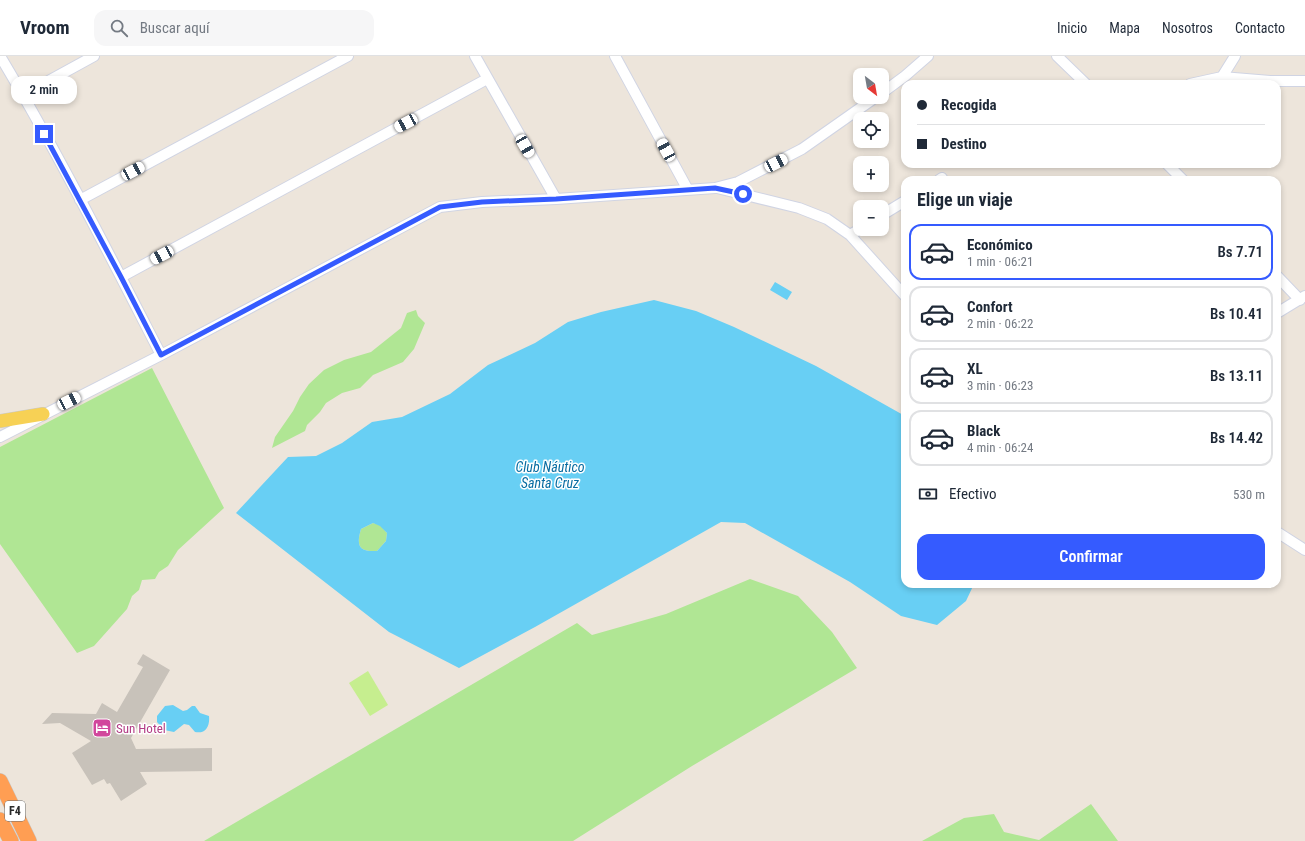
<!DOCTYPE html>
<html lang="es">
<head>
<meta charset="utf-8">
<style>
  :root { --surface:#fff; --page:#f6f6f7; --text:#1f2937; --muted:#747a83; --line:#e0e1e3; --accent:#355bff }
  body { margin:0; font-family:"Roboto Condensed",sans-serif; background:var(--page); color:var(--text); height:100vh; display:flex; flex-direction:column; font-size:15px; white-space:nowrap }
  * { box-sizing:border-box; margin:0 }
  p { font-size:13px; color:var(--muted) }
  .icon { flex:none; width:22px; height:22px; fill:none; stroke:currentColor; stroke-width:2; stroke-linecap:round; stroke-linejoin:round }
  .map { position:relative; flex:1; overflow:hidden }
  .panel { position:absolute; left:901px; top:120px; width:380px; height:412px; display:flex; flex-direction:column; background:var(--surface); border-radius:12px; box-shadow:0 2px 6px #0003 }
  .panel>* { flex:none }
  .guide { position:absolute; left:901px; top:24px; width:380px; height:88px; border-radius:12px; box-shadow:0 2px 6px #0003; display:grid; align-content:center; height:88px; padding:0 16px; background:var(--surface) }
  .needle { width:26px; rotate:149deg }
  .buttons { position:absolute; left:853px; top:12px; display:grid; gap:8px }
  .buttons a { display:grid; place-items:center; width:36px; height:36px; border-radius:8px; background:var(--surface); box-shadow:0 2px 6px #0003; font-size:20px }
  .end { position:absolute; width:18px; height:18px; margin:-9px; border:5px solid #355bff; background:#fff; box-shadow:0 0 0 2px #fff }
  .from { border-radius:50% }
  .bubble { position:absolute; height:28px; border-radius:12px; background:var(--surface); box-shadow:0 2px 6px #0003; font-size:13px; font-weight:600; line-height:28px; text-align:center }
  .car { position:absolute; width:12px; height:24px; margin:-12px -6px; border-radius:5px; box-shadow:0 0 3px 1px #0007; background:linear-gradient(#fff 24%,#345 0 40%,#fff 0 76%,#345 0 86%,#fff 0) }
  .guide b { display:flex; align-items:center; gap:14px; height:38px; font-size:15px }
  .guide b+b { border-top:1px solid var(--line) }
  .guide i { width:10px; height:10px; background:var(--text) }
  ul { padding:0; list-style:none }
  li { display:flex; align-items:center; gap:12px; height:56px; margin:0 8px 6px; padding:0 8px; border:2px solid var(--line); border-radius:12px }
  li div { flex:1 }
  li b { display:block; font-size:15px }
  li em { font-style:normal; font-weight:600 }
  li.active { border-color:var(--accent) }
  li>.icon { width:36px; height:36px; stroke-width:1.5 }
  h2 { padding:0 16px; font-size:18px; line-height:48px }
  .pay { display:flex; align-items:center; gap:10px; height:44px; padding:0 16px; font-size:15px }
  .pay p { margin-inline-start:auto }
  .cta { display:flex; gap:8px; margin-top:auto; padding:8px 16px }
  .cta a { flex:1; height:46px; border-radius:12px; background:var(--accent); color:#fff; font-size:16px; font-weight:600; line-height:46px; text-align:center }
  header { display:flex; align-items:center; gap:24px; box-sizing:border-box; height:56px; padding:0 20px; background:var(--surface); border-bottom:1px solid var(--line) }
  header strong { font-size:19px }
  nav { display:flex; gap:22px; margin-inline-start:auto; font-size:14px }
  .search { width:280px; height:36px; background:var(--page); display:flex; align-items:center; gap:10px; box-sizing:border-box; padding:0 14px; border-radius:12px; color:var(--muted); font-size:15px }
  .map>svg:first-child { display:block }
  .green { fill:#b0e694 }
  .pitch { fill:#c6ee8f }
  .water { fill:#68cff4; fill-rule:evenodd }
  .building { fill:#c8c2ba }
  .lines { fill:none; stroke-linecap:round; stroke-linejoin:round }
  .minor-casing { stroke:#d0d4e3; stroke-width:12 }
  .major-casing { stroke:#c8c8c8; stroke-width:14 }
  .highway-casing { stroke:#c8c8c8; stroke-width:16 }
  .minor { stroke:#fff; stroke-width:10 }
  .major { stroke:#f7d155; stroke-width:13 }
  .highway { stroke:#ff9e53; stroke-width:15 }
  .route { stroke:#355bff; stroke-width:5 }
  .labels { text-anchor:middle; dominant-baseline:central; stroke-width:3; stroke-linejoin:round; paint-order:stroke }
  .shield { fill:#fff; stroke:#6a6a6a; stroke-width:1 }
  .shield-label { font-size:12px; font-weight:bold; fill:#2a2a2a }
  .hotel-label { font-size:13px; fill:#b23c85; stroke:#fff; text-anchor:start }
  .water-label { font-size:14px; font-style:italic; fill:#076ca1; stroke:#fff }
</style>
</head>
<body>
<header>
<strong>Vroom</strong>
<div class="search"><svg class="icon" aria-label="search" viewBox="0 0 24 24"><circle cx="10" cy="10" r="6"/><path d="M15 15l6 6"/></svg>Buscar aquí</div>
<nav><a>Inicio</a><a>Mapa</a><a>Nosotros</a><a>Contacto</a></nav>
</header>
<div class="map">
<svg width="1305" height="785" viewBox="0 0 1305 785">
  <rect width="100%" height="100%" fill="#ede5db"/>
  <path class="green" d="M416 254 418 260 425 267 414 293 403 306 373 319 360 332 342 337 326 347 320 356 307 369 305 375 272 392 275 381 293 355 300 341 309 328 324 314 344 304 371 296 401 272 407 257Z
    M152 312 224 452 178 494 168 510 159 516 155 523 142 524 139 534 132 540 127 553 94 590 77 597 0 488V391Z
    M373 467 380 469 387 477 386 485 377 495C359 496 356 490 361 473Z
    M750 523 798 540 832 576 857 612 692 710 573 785H204L577 567 592 579 666 558Z
    M1091 748 1118 785H922L964 762 994 758 1004 776 1039 784Z"/>
  <path class="pitch" d="M368 615 388 649 370 660 349 627Z"/>
  <path class="water" d="M775 226 792 236 787 244 770 234Z
    M654 244 696 255 734 271 816 310 905 360V528H974L966 545 937 569 901 560 850 526 745 467 721 466 535 571 459 612 389 576 236 457 288 401 316 400 342 387 372 366 402 361 450 338 488 309 535 287 568 266 601 256ZM373 467 380 470 387 477 386 485 377 495C359 496 356 490 361 473Z
    M173 649 183 655 187 654 192 650H195L200 657 209 660C210 670 206 678 195 676L189 669 184 668 174 676 164 674 157 666V660L165 650Z"/>
  <path class="building" d="M143 598 170 614 131 682 136 693 212 692V715L140 716 147 728 121 745 110 727 107 728 104 723 92 729 72 697 91 685 60 667 42 668 52 657 96 658 102 647 117 656 143 611 137 608Z"/>
  <g class="lines">
    <g class="minor-casing">
      <path id="minor" d="M0 0C58 97 109 198 161 299
        M475 0 556 143
        M615 0 688 134
        M1057 0 1086 28
        M1222 21 1235 0
        M1190 28 1222 21 1270 25H1305
        M882 37 905 20 928 0
        M23 39 94 0
        M1167 108 1183 124
        M939 124 942 122
        M717 132 799 152 827 163 850 179 905 240
        M80 144 348 0
        M882 159 905 145
        M850 179 860 173
        M1277 220 1300 244
        M121 221 487 23
        M1277 257 1305 240
        M0 381 161 299 440 151 482 146 556 143 715 132 738 126 802 93 876 41
        M1277 476 1305 494"/>
    </g>
    <g class="major-casing">
      <path id="major" d="M0 365 43 358"/>
    </g>
    <g class="highway-casing">
      <path id="highway" d="M0 725 29 785
        M0 764 11 785"/>
    </g>
    <use href="#minor" class="minor"/>
    <use href="#major" class="major"/>
    <use href="#highway" class="highway"/>
  </g>
  <g class="lines">
    <path class="route" d="M44 78 121 221 161 299 440 151 482 146 556 143 715 132 743 138"/>
  </g>
  <defs>
    <g id="hotel-square" transform="scale(1)"><rect x="-9" y="-9" width="18" height="18" rx="4" fill="#d1479c" stroke="#fff"/><path d="M-6-4.5h1.5V1H6V5H4.5V3h-9V5H-6ZM-4 0a1.8 1.8 0 1 1 3.6 0ZM.5 0V-2.5h3Q6-2.5 6 0Z" fill="#fff"/></g>
  </defs>
  <g fill-rule="evenodd">
    <use href="#hotel-square" x="102" y="672"/>
  </g>
  <g class="labels">
    <rect class="shield" x="5" y="745" width="20" height="20" rx="3"/>
    <g class="shield-label">
      <text x="15" y="755">F4</text>
    </g>
    <g class="hotel-label">
      <text x="116" y="672">Sun Hotel</text>
    </g>
    <g class="water-label">
      <text x="550" y="411">Club Náutico<tspan x="550" dy="16">Santa Cruz</tspan></text>
    </g>
  </g>
</svg>
<div class="buttons">
<a><svg class="needle" viewBox="-14 -14 28 28"><path d="M0-13l5 13h-10z" fill="#e53935"/><path d="M0 13l5-13h-10z" fill="#747a83"/></svg></a>
<a><svg class="icon" aria-label="locate" viewBox="0 0 24 24"><circle cx="12" cy="12" r="6"/><path d="M12 2v4M12 18v4M2 12h4M18 12h4"/></svg></a>
<a>+</a>
<a>−</a>
</div>
<i class="end from" style="left:743px;top:138px"></i>
<i class="end" style="left:44px;top:78px"></i>
<div class="bubble" style="left:11px;top:20px;width:66px">2 min</div>
<i class="car" style="left:406px;top:67px;rotate:242deg"></i>
<i class="car" style="left:525px;top:90px;rotate:150deg"></i>
<i class="car" style="left:666px;top:94px;rotate:331deg"></i>
<i class="car" style="left:776px;top:107px;rotate:63deg"></i>
<i class="car" style="left:133px;top:115px;rotate:62deg"></i>
<i class="car" style="left:162px;top:199px;rotate:242deg"></i>
<i class="car" style="left:69px;top:345px;rotate:63deg"></i>
<div class="guide">
<b><i class="from"></i>Recogida</b>
<b><i></i>Destino</b>
</div>
<section class="panel">
<h2>Elige un viaje</h2>
<ul>
<li class="active"><svg class="icon" aria-label="car" viewBox="0 0 24 24"><path d="M5 17H2v-5l4-1 3-4h7l3 4 3 1v5h-3M9 17h6M6 11h13"/><circle cx="7" cy="17" r="2"/><circle cx="17" cy="17" r="2"/></svg><div><b>Económico</b><p>1 min · 06:21</p></div><em>Bs 7.71</em></li>
<li><svg class="icon" aria-label="car" viewBox="0 0 24 24"><path d="M5 17H2v-5l4-1 3-4h7l3 4 3 1v5h-3M9 17h6M6 11h13"/><circle cx="7" cy="17" r="2"/><circle cx="17" cy="17" r="2"/></svg><div><b>Confort</b><p>2 min · 06:22</p></div><em>Bs 10.41</em></li>
<li><svg class="icon" aria-label="car" viewBox="0 0 24 24"><path d="M5 17H2v-5l4-1 3-4h7l3 4 3 1v5h-3M9 17h6M6 11h13"/><circle cx="7" cy="17" r="2"/><circle cx="17" cy="17" r="2"/></svg><div><b>XL</b><p>3 min · 06:23</p></div><em>Bs 13.11</em></li>
<li><svg class="icon" aria-label="car" viewBox="0 0 24 24"><path d="M5 17H2v-5l4-1 3-4h7l3 4 3 1v5h-3M9 17h6M6 11h13"/><circle cx="7" cy="17" r="2"/><circle cx="17" cy="17" r="2"/></svg><div><b>Black</b><p>4 min · 06:24</p></div><em>Bs 14.42</em></li>
</ul>
<div class="pay"><svg class="icon" aria-label="cash" viewBox="0 0 24 24"><path d="M3 7h18v10H3z"/><circle cx="12" cy="12" r="2"/></svg>Efectivo<p>530 m</p></div>
<div class="cta"><a>Confirmar</a></div>
</section>
</div>
</body>
</html>
